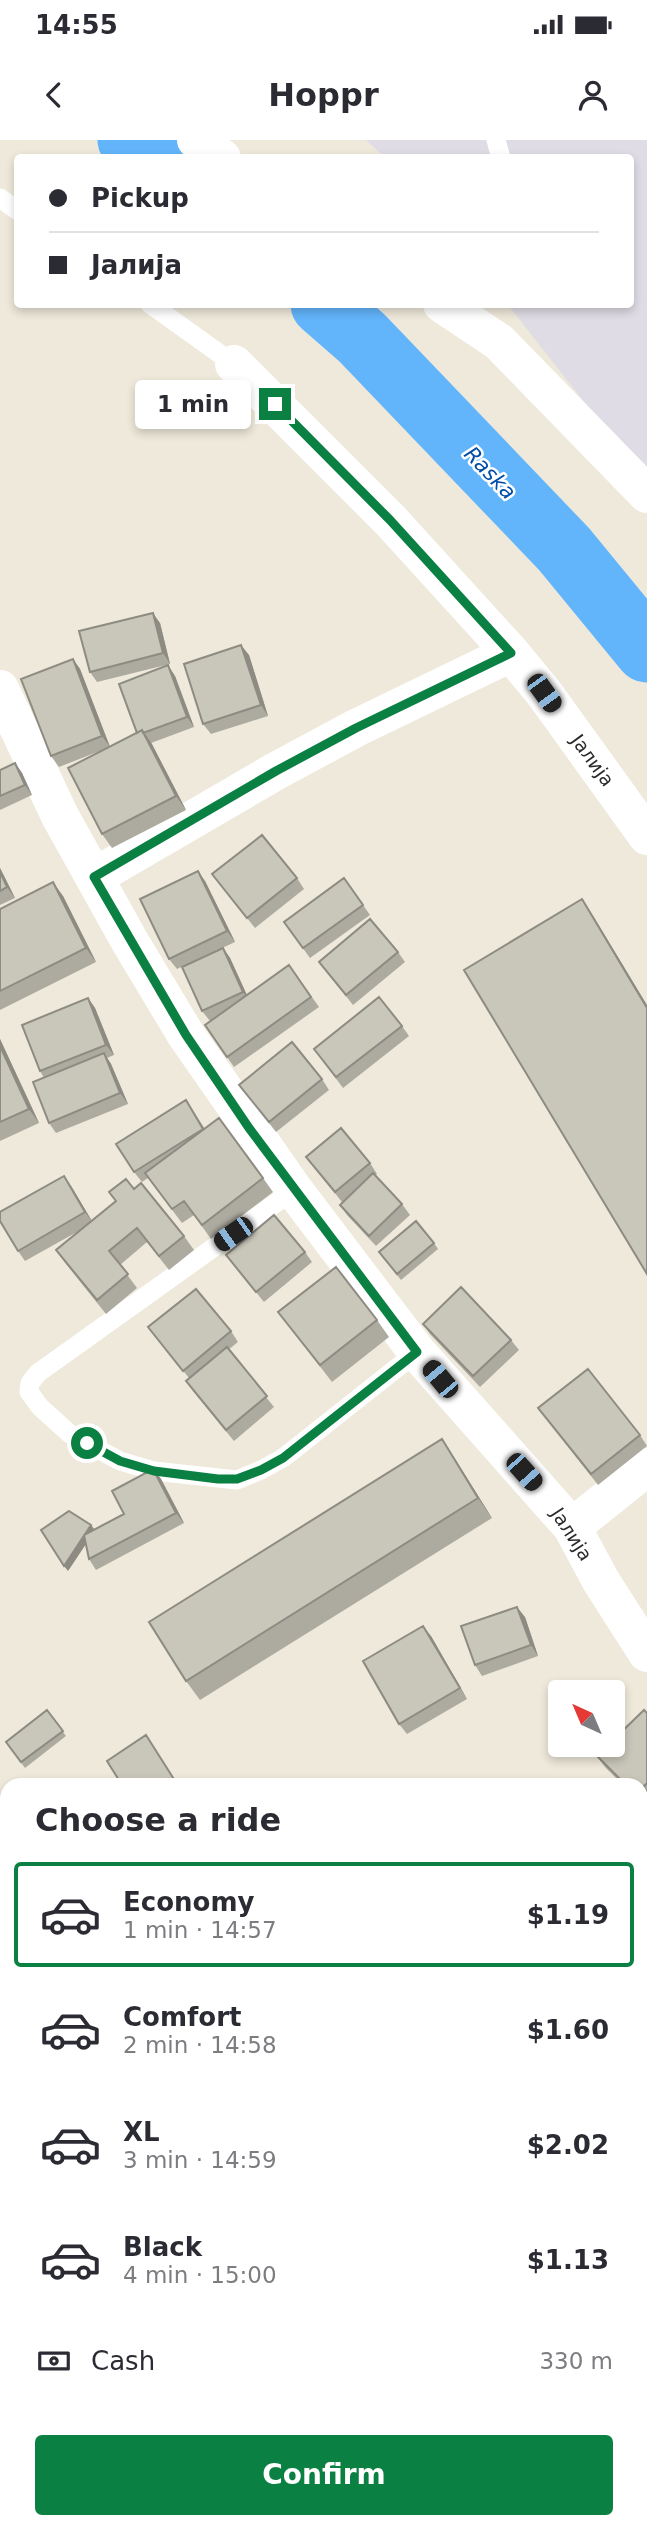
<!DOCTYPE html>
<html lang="en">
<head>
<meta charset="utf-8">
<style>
  :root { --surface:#fff; --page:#f7f7f7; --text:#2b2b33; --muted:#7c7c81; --line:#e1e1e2; --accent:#0b8043 }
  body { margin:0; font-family:"DejaVu Sans",sans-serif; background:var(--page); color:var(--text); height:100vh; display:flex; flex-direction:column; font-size:26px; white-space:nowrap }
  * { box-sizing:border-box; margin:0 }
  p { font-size:23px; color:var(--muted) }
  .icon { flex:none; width:38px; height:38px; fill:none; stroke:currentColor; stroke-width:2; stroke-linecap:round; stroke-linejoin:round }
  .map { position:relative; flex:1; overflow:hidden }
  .drawer { position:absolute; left:0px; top:1638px; width:648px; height:751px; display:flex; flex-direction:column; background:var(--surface); border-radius:21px 21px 0 0; box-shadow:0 4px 10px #0003 }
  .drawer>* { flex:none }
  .top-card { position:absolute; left:14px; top:14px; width:620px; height:154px; border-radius:7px; box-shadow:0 4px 10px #0003; display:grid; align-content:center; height:154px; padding:0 35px; background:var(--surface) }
  .needle { width:46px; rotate:316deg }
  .tools { position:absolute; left:548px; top:1540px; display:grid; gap:14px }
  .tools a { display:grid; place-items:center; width:77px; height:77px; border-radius:7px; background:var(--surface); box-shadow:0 4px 10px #0003; font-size:35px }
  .end { position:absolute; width:32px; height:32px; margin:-16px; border:9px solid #0b8043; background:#fff; box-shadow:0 0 0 4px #fff }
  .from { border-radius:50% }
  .bubble { position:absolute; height:49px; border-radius:7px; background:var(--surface); box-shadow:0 4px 10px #0003; font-size:23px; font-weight:700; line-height:49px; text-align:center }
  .car { position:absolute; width:21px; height:42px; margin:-21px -10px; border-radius:9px; box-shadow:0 0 5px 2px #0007; background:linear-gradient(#222 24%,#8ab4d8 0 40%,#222 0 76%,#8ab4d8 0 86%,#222 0) }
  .top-card b { display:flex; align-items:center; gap:24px; height:66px; font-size:26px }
  .top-card b+b { border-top:2px solid var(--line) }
  .top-card i { width:18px; height:18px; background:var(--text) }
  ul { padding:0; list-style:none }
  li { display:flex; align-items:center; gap:21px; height:105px; margin:0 14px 10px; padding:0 21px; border:4px solid transparent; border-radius:7px }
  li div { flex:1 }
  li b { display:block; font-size:26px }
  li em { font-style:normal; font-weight:700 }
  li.active { border-color:var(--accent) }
  li>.icon { width:63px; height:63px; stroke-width:1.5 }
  h2 { padding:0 35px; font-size:32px; line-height:84px }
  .pay { display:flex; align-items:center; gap:18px; height:77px; padding:0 35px; font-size:26px }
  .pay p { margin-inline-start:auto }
  .button { display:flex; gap:14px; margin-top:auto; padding:14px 35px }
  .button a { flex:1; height:80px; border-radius:7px; background:var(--accent); color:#fff; font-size:28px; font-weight:700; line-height:80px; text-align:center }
  .status { display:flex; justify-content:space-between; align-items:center; height:49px; padding:0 35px; background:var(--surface); direction:ltr }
  .status svg { height:19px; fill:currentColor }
  header { display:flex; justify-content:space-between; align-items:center; height:91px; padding:0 35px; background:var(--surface); font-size:32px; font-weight:700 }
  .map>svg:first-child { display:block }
  .industrial { fill:#e0dce5 }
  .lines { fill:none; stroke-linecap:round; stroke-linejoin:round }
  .river { stroke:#62b4fb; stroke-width:65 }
  .service { stroke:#fff; stroke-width:19 }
  .minor { stroke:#fff; stroke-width:38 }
  .wall { fill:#adaaa0 }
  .shaded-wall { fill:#8d8b82 }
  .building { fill:#c9c6ba; stroke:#8d8b82; stroke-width:2 }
  .route { stroke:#0b8043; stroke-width:9 }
  .labels { text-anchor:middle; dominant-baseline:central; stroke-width:5; stroke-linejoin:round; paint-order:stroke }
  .street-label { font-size:19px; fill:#2a2a2a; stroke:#fff }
  .water-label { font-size:21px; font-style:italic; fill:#004da8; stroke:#fff }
</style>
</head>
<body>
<div class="status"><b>14:55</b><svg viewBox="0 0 49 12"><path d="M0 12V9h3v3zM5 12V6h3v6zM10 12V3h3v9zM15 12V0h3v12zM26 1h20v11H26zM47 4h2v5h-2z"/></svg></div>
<header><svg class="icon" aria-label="back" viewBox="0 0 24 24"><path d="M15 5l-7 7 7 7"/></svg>Hoppr<svg class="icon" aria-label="person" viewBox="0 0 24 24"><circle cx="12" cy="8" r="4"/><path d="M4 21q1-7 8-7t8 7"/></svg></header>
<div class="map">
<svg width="647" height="2388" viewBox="0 0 647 2388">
  <rect width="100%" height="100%" fill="#eee9da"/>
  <path class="industrial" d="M366 0H647V342L508 165 630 164V18L384 17Z"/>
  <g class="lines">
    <path class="river" d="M130 0 153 18
      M323 164 362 198 564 409 647 510"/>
    <path class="service" d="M496 0 501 18
      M0 58 18 71
      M150 164 234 224
      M294 1050 38 1233 30 1243 29 1252 40 1267 70 1294 120 1321 154 1331 237 1340 261 1330 283 1318 417 1212
      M0 1981 7 1990
      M0 2241 7 2235"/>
    <path class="minor" d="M196 0 222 18
      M442 164 499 202 647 354
      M234 224 390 380 511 513 544 553 647 696
      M0 549 60 676 129 800 186 895 294 1050 417 1212 572 1387 601 1441 647 1513
      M94 737 276 631 356 588 511 513
      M572 1387 647 1327
      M0 1876 7 1870
      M30 2388 38 2382"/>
  </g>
  <path class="wall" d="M160 483 170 524 97 542 90 532Z
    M249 515 268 576 211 594 203 584Z
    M73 519 80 529 110 607 59 627 51 616Z
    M175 536 194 587 151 603 186 670 112 708 102 694 137 593Z
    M15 623 22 633 32 655 0 670V630Z
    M0 728 15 758 0 765Z
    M212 734 297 738 304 749 255 788Z
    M344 738 370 775 310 818 284 782Z
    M205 741 235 802 177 829 169 819Z
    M63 756 96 822 0 870V769Z
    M223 808 230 818 247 855 289 825 319 867 234 927 205 885 212 880 210 881 202 871Z
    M398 812 405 822 353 865 319 822Z
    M88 858 95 868 114 915 107 918 111 924 128 964 56 993 49 983 44 938 40 931Z
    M402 886 409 896 343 948 314 909Z
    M0 899 39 983 0 1001Z
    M322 939 329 950 276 992 239 945Z
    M186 960 205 989 263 1038 273 1052 211 1099 194 1075 182 1083 148 1038 142 1042 134 1032Z
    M306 1017 370 1023 377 1034 375 1035 402 1064 410 1075 376 1106 347 1075 340 1065 342 1062Z
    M71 1046 92 1081 116 1062 109 1052 134 1049 184 1096 194 1110 169 1130 147 1102 120 1125 137 1148 106 1174 66 1124 56 1110 84 1088 25 1121 18 1111Z
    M434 1103 438 1109 401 1140 379 1112Z
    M305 1112 312 1122 264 1162 226 1115Z
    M278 1172 377 1180 389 1197 332 1242Z
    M423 1184 511 1200 519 1210 480 1247 430 1194Z
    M148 1187 231 1191 238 1202 228 1210 274 1267 234 1301 193 1251 186 1241 189 1238Z
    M538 1268 640 1295 647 1306 598 1345Z
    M442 1299 455 1319 492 1378 200 1560 186 1541Z
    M153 1329 161 1339 184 1383 96 1430 89 1419 86 1404 68 1431 91 1385 94 1390 124 1374Z
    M525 1477 538 1516 482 1536 475 1525Z
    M431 1496 467 1559 407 1594 399 1584Z
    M47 1570 66 1596 25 1628 6 1602Z
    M647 1573V1776L640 1778V1645H623L605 1627 597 1616Z
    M7 1881V1962L0 1954V1887Z
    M647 1973V2031L640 2035V1977Z
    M0 2028 7 2036V2170L0 2162Z
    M647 2049V2103H646L640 2096V2051Z
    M640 2132 647 2139V2161L640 2167Z
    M0 2189 7 2199V2207L0 2213Z
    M7 2272V2379L0 2371V2278Z
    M640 2326 647 2336 640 2341Z
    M9 2382H17L13 2386Z"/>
  <path class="shaded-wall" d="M153 473 160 483 170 524 163 513Z
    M241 505 249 515 268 576 261 565Z
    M73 519 80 529 110 607 102 596Z
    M168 525 175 536 194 587 187 577Z
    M142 590 152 604 186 670 176 656Z
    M15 623 22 633 32 655 25 645Z
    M0 728 15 758 7 747 0 732Z
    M198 731 205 741 235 802 227 791Z
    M53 742 63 756 96 822 86 808Z
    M582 759 595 779 647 865V868Z
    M223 808 230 818 250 862 243 852Z
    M88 858 95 868 114 915 106 905Z
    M0 899 39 983 29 969 0 906Z
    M104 913 111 924 128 964 120 953Z
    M64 1036 71 1046 93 1083 85 1072Z
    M442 1299 455 1319 492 1378 478 1358Z
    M153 1329 161 1339 184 1383 176 1373Z
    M91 1385 95 1390 68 1431 64 1426Z
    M517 1467 525 1477 538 1516 531 1505Z
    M423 1486 431 1496 467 1559 460 1548Z"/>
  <path class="building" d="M153 473 163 513 90 532 79 491Z
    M241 505 261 565 203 584 184 524Z
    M73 519 102 596 51 616 21 539Z
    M168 525 187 577 143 593 142 590 137 593 119 544Z
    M142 590 176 656 102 694 68 628Z
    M15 623 25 645 0 656V630Z
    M262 695 297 738 247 778 212 734Z
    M198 731 227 791 169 819 140 759Z
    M0 732 7 747 0 751Z
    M344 738 363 765 303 808 284 782Z
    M53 742 86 808 0 851V769Z
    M582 759 647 868V1134L464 830Z
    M370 779 398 812 346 855 319 822Z
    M223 808 243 852 202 871 182 827Z
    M289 825 311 857 227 917 205 885Z
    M379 857 402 886 336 937 314 909Z
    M88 858 106 905 40 931 22 885Z
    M292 902 322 939 269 982 239 945Z
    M0 906 29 969 0 982Z
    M104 913 120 953 49 983 33 942Z
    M186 960 203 989 134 1032 116 1004Z
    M219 978 263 1038 202 1085 184 1061 172 1069 145 1033Z
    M341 988 370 1023 335 1052 306 1017Z
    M373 1033 402 1064 369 1096 340 1065Z
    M64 1036 85 1072 18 1111 0 1081V1072Z
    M126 1039 134 1049 141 1043 184 1096 159 1116 137 1088 109 1111 128 1134 97 1160 56 1110 116 1061 109 1052Z
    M274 1075 305 1112 256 1152 226 1115Z
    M416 1081 434 1103 397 1134 379 1112Z
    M336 1127 377 1180 320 1225 278 1172Z
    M461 1147 511 1200 473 1236 423 1184Z
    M196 1149 231 1191 183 1231 148 1187Z
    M227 1207 267 1256 226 1290 186 1241Z
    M588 1229 640 1295 591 1334 538 1268Z
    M442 1299 478 1358 186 1541 149 1482Z
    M153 1329 176 1373 89 1419 84 1395 124 1374 112 1351Z
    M69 1371 91 1385 64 1426 41 1390Z
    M517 1467 531 1505 475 1525 461 1486Z
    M423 1486 460 1548 399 1584 363 1521Z
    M47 1570 63 1591 21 1622 6 1602Z
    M644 1570 647 1573V1643L640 1650V1645H626L597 1616 609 1605H612V1601Z
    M146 1595 177 1644 176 1645H122L107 1621Z
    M647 1651V1760L640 1762V1657Z
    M7 1687V1769L0 1758V1691Z
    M647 1796V1828L640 1807V1798Z
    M647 1849V1858L643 1851Z
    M7 1881V1958L0 1950V1887Z
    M647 1928V1967L640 1957V1932Z
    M647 1973V2016L640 2020V1977Z
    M0 2028 7 2036V2167L0 2159Z
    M647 2049V2090L640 2092V2051Z
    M640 2132 647 2139V2145L640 2150Z
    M647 2231V2269L640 2261V2237Z
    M7 2272V2368L3 2372 0 2369V2278Z
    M80 2382H128L129 2383 124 2388H79L76 2385Z
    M139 2382H164L169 2388H130Z"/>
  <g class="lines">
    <path class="route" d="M87 1303 120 1321 154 1331 218 1339H237L261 1330 283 1318 417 1212 249 988 186 895 94 737 276 631 356 588 511 513 390 380 275 264"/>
  </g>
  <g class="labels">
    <g class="street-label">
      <text transform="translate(593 620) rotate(54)">Јалија</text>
      <text transform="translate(572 1394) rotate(57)">Јалија</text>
    </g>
    <g class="water-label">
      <text transform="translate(490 333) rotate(46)">Raska</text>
    </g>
  </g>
</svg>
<div class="tools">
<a><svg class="needle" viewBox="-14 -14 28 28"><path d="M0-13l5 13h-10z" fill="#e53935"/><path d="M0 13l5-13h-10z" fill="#7c7c81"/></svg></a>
</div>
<i class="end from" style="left:87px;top:1303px"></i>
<i class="end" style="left:275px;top:264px"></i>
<div class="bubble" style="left:135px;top:240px;width:116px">1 min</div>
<i class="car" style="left:544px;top:553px;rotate:144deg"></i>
<i class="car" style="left:233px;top:1094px;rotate:235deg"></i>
<i class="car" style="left:440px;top:1239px;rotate:320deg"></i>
<i class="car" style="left:524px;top:1332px;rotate:138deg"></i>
<div class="top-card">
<b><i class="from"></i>Pickup</b>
<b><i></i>Јалија</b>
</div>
<section class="drawer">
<h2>Choose a ride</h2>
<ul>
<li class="active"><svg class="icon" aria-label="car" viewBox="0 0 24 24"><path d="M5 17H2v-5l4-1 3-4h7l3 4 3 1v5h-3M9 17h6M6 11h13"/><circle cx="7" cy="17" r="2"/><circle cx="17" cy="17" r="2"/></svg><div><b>Economy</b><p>1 min · 14:57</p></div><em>$1.19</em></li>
<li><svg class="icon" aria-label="car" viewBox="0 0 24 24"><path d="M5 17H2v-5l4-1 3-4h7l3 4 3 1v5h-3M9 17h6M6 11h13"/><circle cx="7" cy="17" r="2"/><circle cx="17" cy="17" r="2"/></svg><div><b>Comfort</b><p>2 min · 14:58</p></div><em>$1.60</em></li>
<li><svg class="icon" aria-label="car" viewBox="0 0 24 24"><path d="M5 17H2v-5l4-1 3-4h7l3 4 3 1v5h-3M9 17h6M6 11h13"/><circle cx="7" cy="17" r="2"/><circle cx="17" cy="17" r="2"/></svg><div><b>XL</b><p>3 min · 14:59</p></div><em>$2.02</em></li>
<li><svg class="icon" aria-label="car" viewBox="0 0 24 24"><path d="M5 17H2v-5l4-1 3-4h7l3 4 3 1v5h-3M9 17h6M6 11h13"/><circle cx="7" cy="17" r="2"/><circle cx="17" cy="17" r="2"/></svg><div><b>Black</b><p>4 min · 15:00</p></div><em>$1.13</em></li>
</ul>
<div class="pay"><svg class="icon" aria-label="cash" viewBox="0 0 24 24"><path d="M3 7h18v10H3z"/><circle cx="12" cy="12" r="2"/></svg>Cash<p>330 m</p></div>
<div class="button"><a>Confirm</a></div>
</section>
</div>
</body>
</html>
